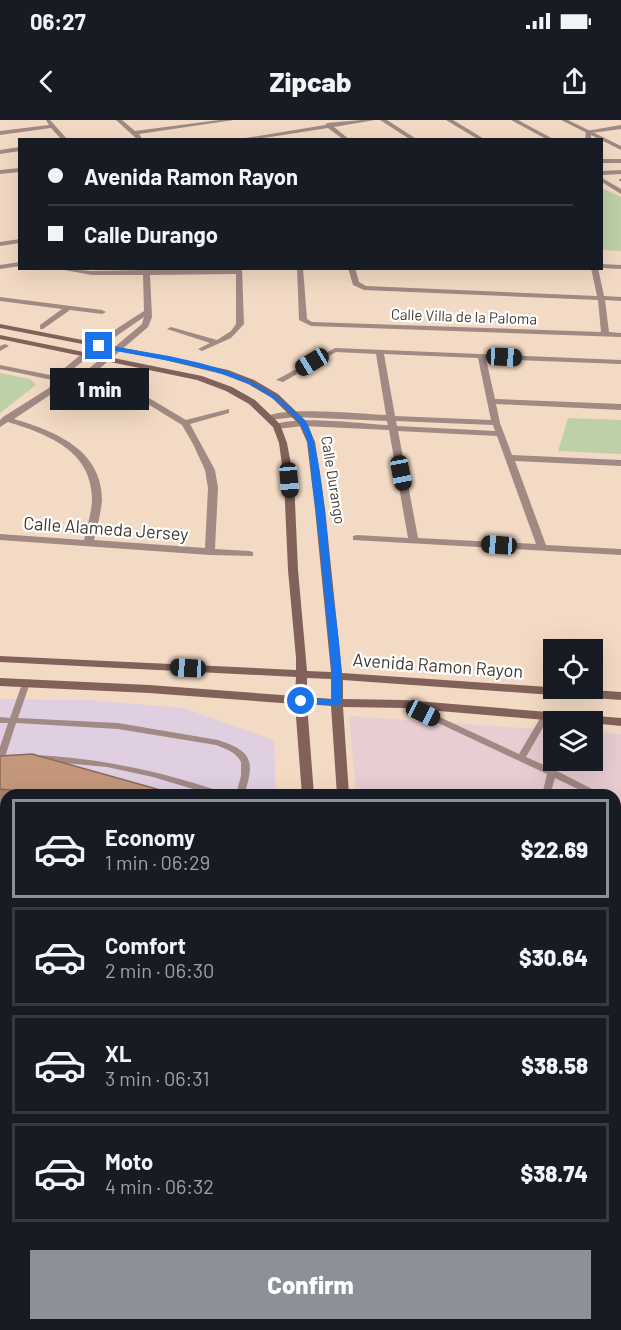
<!DOCTYPE html>
<html lang="en">
<head>
<meta charset="utf-8">
<style>
  :root { --surface:#171b24; --page:#20242c; --text:#f1f3f6; --muted:#9ea1a6; --line:#363941; --accent:#8c9099 }
  body { margin:0; font-family:Barlow,sans-serif; background:var(--page); color:var(--text); height:100vh; display:flex; flex-direction:column; font-size:22px; white-space:nowrap }
  * { box-sizing:border-box; margin:0 }
  p { font-size:20px; color:var(--muted) }
  .icon { flex:none; width:33px; height:33px; fill:none; stroke:currentColor; stroke-width:2; stroke-linecap:round; stroke-linejoin:round }
  .map { position:relative; flex:1; overflow:hidden }
  .panel { position:absolute; left:0px; top:669px; width:621px; height:542px; display:flex; flex-direction:column; background:var(--surface); border-radius:18px 18px 0 0; box-shadow:0 6px 24px #0002 }
  .panel>* { flex:none }
  .guide { position:absolute; left:18px; top:18px; width:585px; height:132px; border-radius:0px; box-shadow:0 6px 24px #0002; display:grid; align-content:center; height:132px; padding:0 30px; background:var(--surface) }
  .controls { position:absolute; left:543px; top:519px; display:grid; gap:12px }
  .controls a { display:grid; place-items:center; width:60px; height:60px; border-radius:0px; background:var(--surface); box-shadow:0 6px 24px #0002; font-size:30px }
  .end { position:absolute; width:27px; height:27px; margin:-14px; border:8px solid #1a73e8; background:#fff; box-shadow:0 0 0 3px #fff }
  .from { border-radius:50% }
  .bubble { position:absolute; height:42px; border-radius:0px; background:var(--surface); box-shadow:0 6px 24px #0002; font-size:20px; font-weight:800; line-height:42px; text-align:center }
  .car { position:absolute; width:18px; height:36px; margin:-18px -9px; border-radius:8px; box-shadow:0 0 4px 2px #0007; background:linear-gradient(#222 24%,#8ab4d8 0 40%,#222 0 76%,#8ab4d8 0 86%,#222 0) }
  .guide b { display:flex; align-items:center; gap:21px; height:57px; font-size:22px }
  .guide b+b { border-top:2px solid var(--line) }
  .guide i { width:15px; height:15px; background:var(--text) }
  ul { padding:10px 0 0; list-style:none }
  li { display:flex; align-items:center; gap:18px; height:99px; margin:0 12px 9px; padding:0 18px; border:3px solid var(--line); border-radius:0px }
  li div { flex:1 }
  li b { display:block; font-size:22px }
  li em { font-style:normal; font-weight:800 }
  li.selected { border-color:var(--accent) }
  li>.icon { width:54px; height:54px; stroke-width:1.5 }
  .button { display:flex; gap:12px; margin-top:auto; padding:12px 30px }
  .button a { flex:1; height:69px; border-radius:0px; background:var(--accent); color:#fff; font-size:24px; font-weight:800; line-height:69px; text-align:center }
  .status { display:flex; justify-content:space-between; align-items:center; height:42px; padding:0 30px; background:var(--surface); direction:ltr }
  .status svg { height:16px; fill:currentColor }
  header { display:flex; justify-content:space-between; align-items:center; height:78px; padding:0 30px; background:var(--surface); font-size:27px; font-weight:800 }
  .map>svg:first-child { display:block }
  .commercial { fill:#dfcfe1 }
  .medical { fill:#e8cdd3 }
  .green { fill:#bed0a7 }
  .lines { fill:none; stroke-linecap:round; stroke-linejoin:round }
  .service { fill:#a18984; fill-rule:evenodd }
  .minor { fill:#a18984; fill-rule:evenodd }
  .tertiary { fill:#a18984; fill-rule:evenodd }
  .secondary { fill:#82615a; fill-rule:evenodd }
  .wall { fill:#a9826c }
  .building { fill:#c4977d; stroke:#896a58; stroke-width:1.5 }
  .route { fill:#1a73e8 }
  .labels { text-anchor:middle; dominant-baseline:central; stroke-width:4.5; stroke-linejoin:round; paint-order:stroke }
  .far-street-label { font-size:15px; fill:#42382f; stroke:#fff }
  .street-label { font-size:18px; fill:#42382f; stroke:#fff }
</style>
</head>
<body>
<div class="status"><b>06:27</b><svg viewBox="0 0 49 12"><path d="M0 12V9h3v3zM5 12V6h3v6zM10 12V3h3v9zM15 12V0h3v12zM26 1h20v11H26zM47 4h2v5h-2z"/></svg></div>
<header><svg class="icon" aria-label="back" viewBox="0 0 24 24"><path d="M15 5l-7 7 7 7"/></svg>Zipcab<svg class="icon" aria-label="share" viewBox="0 0 24 24"><path d="M12 15V3M7 8l5-5 5 5M5 13v7h14v-7"/></svg></header>
<div class="map">
<svg width="621" height="1210" viewBox="0 0 621 1210">
  <rect width="100%" height="100%" fill="#f3dac4"/>
  <path class="commercial" d="M0 579 87 580 183 588 274 620 276 675H6V694H0Z"/>
  <path class="medical" d="M349 596 553 610 554 640H592L593 612 621 614V1210H407L406 1205 615 1204V675H356Z"/>
  <path class="green" d="M602 68 621 77V131L602 130Z
    M0 253 30 259 36 265 0 293Z
    M568 298 621 300V334L558 331Z"/>
  <g class="lines">
    <path class="service" d="M619 59H621V61H619Z
      M23 561H29L30 563 18 598 118 603 218 620C253 631 255 642 244 675H236L241 656V642C236 632 226 629 216 625L118 609 16 603 5 637 4 639 0 640V627L8 603H0V597L10 598Z
      M405 581 519 634 542 595H548L549 597 526 637 555 650 600 673 601 675H590L555 658 550 675H542L547 654 402 586 401 584 402 582Z
      M35 635C101 638 163 652 225 673L226 675H213L153 657 107 647 32 640 31 638Z
      M615 681 621 683V690L615 688Z
      M615 765 621 768V776L615 773Z
      M615 1026 621 1027V1037L615 1036Z
      M615 1087H621V1099H615Z
      M615 1148 621 1149V1161L615 1160Z
      M427 1204H439V1210H427Z"/>
    <path class="minor" d="M46 0H50L68 20H62L51 8 0 15V11L49 5Z
      M116 0H122L135 11 219 0H234L139 14 143 20H138Z
      M361 0H375L334 7 350 20H344L328 8 251 20H234L325 5 327 3Z
      M380 0H387L418 20H411Z
      M446 0H453L486 20H479Z
      M511 0H518L555 20H548Z
      M621 5V9L591 13V20H585L586 11Z
      M20 27V31L0 34V30Z
      M20 48V52L0 54V50Z
      M20 142V146L0 149V145Z
      M602 144 621 145V149L602 148Z
      M53 148 92 151 242 148 244 204 231 218 202 231 198 229 210 223 167 209 171 207 217 220 231 211 236 204V154L150 155 152 197 148 207 92 255 77 264 56 271 14 299C54 311 102 329 102 380 101 393 97 407 94 420L205 428 208 368 205 350 193 324 182 305 115 264 122 262 186 300 229 289V293L190 304 215 350 218 368 215 429 249 431 253 432V436L210 435 0 420V414L84 420C87 406 92 392 92 378 91 330 47 314 8 302L0 307V300L3 297 49 268 52 260 0 249V245L55 256 96 222 144 191 143 155H92ZM144 197 142 204 86 251 67 262V258L63 257 102 226Z
      M297 148H303L307 199 312 202 601 212 598 180 364 170 353 165 348 148H355L359 162 366 166 597 176 591 148H598L604 176 621 177V181L605 180 609 212 621 213V217L311 206 299 200Z
      M0 177 102 190 106 192 102 194 70 190 43 209H40V205L62 189 0 181Z
      M5 224 9 226 0 231V226Z
      M335 228 621 240V244L486 239 495 279 621 284V290L496 284 500 303 512 335 621 340V346L515 341 546 425 621 429V435L353 420V416L357 415 408 418 389 310 303 306 277 309 273 306C290 294 364 304 388 305L387 301 296 297 270 300 266 297C283 286 362 294 386 295L376 234 336 232 283 262 276 260ZM384 234 478 238 491 300 395 296ZM396 301 493 305 495 311 397 306ZM398 311 497 316 536 424 418 418Z
      M0 899H6V911H0Z"/>
    <path class="tertiary" d="M561 0H568L621 26V30Z
      M602 39H621V43H602Z
      M621 50V54L602 55V51Z
      M602 58 621 69V74L602 62Z
      M20 119V123L0 126V122Z"/>
    <path class="secondary" d="M0 204 165 236 228 250 254 260 278 274 306 301 315 322 325 389 342 553 621 572V580L343 560V579L404 580 621 598V606L592 603V602H569L404 588 343 587 349 675H337L331 586 307 584 314 675H302L295 584 149 573 0 566V558L149 565 295 576 296 557 0 542V536L296 550V538L288 450 284 360 279 323 273 307 249 284 226 271 197 260 0 219V215L202 256 232 267 255 280 280 304 287 323 294 360 298 450 307 551 331 552 315 389 307 322 299 304 272 278 248 264 222 254 165 240 0 208ZM307 558 331 559V579L307 577Z
      M327 1204H345V1210H327Z
      M379 1204H397L398 1210H380Z"/>
  </g>
  <path class="wall" d="M0 636 178 675H6V693L0 692Z"/>
  <path class="building" d="M32 634 178 675H58L0 669V636Z"/>
  <path class="route" d="M99 224C165 236 242 242 293 290 297 294 303 298 306 302 322 326 328 426 331 459 334 485 347 564 340 585L301 584 296 581 301 578 332 579V556C326 491 321 426 312 362 310 344 311 320 300 304 291 289 263 270 247 263 199 243 147 238 97 227Z"/>
  <g class="labels">
    <g class="far-street-label">
      <text transform="translate(464 196) rotate(2)">Calle Villa de la Paloma</text>
      <text transform="translate(334 360) rotate(81)">Calle Durango</text>
    </g>
    <g class="street-label">
      <text transform="translate(106 408) rotate(4)">Calle Alameda Jersey</text>
      <text transform="translate(438 545) rotate(4)">Avenida Ramon Rayon</text>
    </g>
  </g>
</svg>
<div class="controls">
<a><svg class="icon" aria-label="locate" viewBox="0 0 24 24"><circle cx="12" cy="12" r="6"/><path d="M12 2v4M12 18v4M2 12h4M18 12h4"/></svg></a>
<a><svg class="icon" aria-label="layers" viewBox="0 0 24 24"><path d="M12 4l9 5-9 5-9-5zM3 14l9 5 9-5"/></svg></a>
</div>
<i class="end from" style="left:301px;top:581px"></i>
<i class="end" style="left:99px;top:226px"></i>
<div class="bubble" style="left:50px;top:248px;width:99px">1 min</div>
<i class="car" style="left:504px;top:237px;rotate:93deg"></i>
<i class="car" style="left:312px;top:242px;rotate:239deg"></i>
<i class="car" style="left:401px;top:353px;rotate:169deg"></i>
<i class="car" style="left:289px;top:360px;rotate:175deg"></i>
<i class="car" style="left:499px;top:425px;rotate:274deg"></i>
<i class="car" style="left:188px;top:548px;rotate:273deg"></i>
<i class="car" style="left:423px;top:593px;rotate:116deg"></i>
<div class="guide">
<b><i class="from"></i>Avenida Ramon Rayon</b>
<b><i></i>Calle Durango</b>
</div>
<section class="panel">
<ul>
<li class="selected"><svg class="icon" aria-label="car" viewBox="0 0 24 24"><path d="M5 17H2v-5l4-1 3-4h7l3 4 3 1v5h-3M9 17h6M6 11h13"/><circle cx="7" cy="17" r="2"/><circle cx="17" cy="17" r="2"/></svg><div><b>Economy</b><p>1 min · 06:29</p></div><em>$22.69</em></li>
<li><svg class="icon" aria-label="car" viewBox="0 0 24 24"><path d="M5 17H2v-5l4-1 3-4h7l3 4 3 1v5h-3M9 17h6M6 11h13"/><circle cx="7" cy="17" r="2"/><circle cx="17" cy="17" r="2"/></svg><div><b>Comfort</b><p>2 min · 06:30</p></div><em>$30.64</em></li>
<li><svg class="icon" aria-label="car" viewBox="0 0 24 24"><path d="M5 17H2v-5l4-1 3-4h7l3 4 3 1v5h-3M9 17h6M6 11h13"/><circle cx="7" cy="17" r="2"/><circle cx="17" cy="17" r="2"/></svg><div><b>XL</b><p>3 min · 06:31</p></div><em>$38.58</em></li>
<li><svg class="icon" aria-label="car" viewBox="0 0 24 24"><path d="M5 17H2v-5l4-1 3-4h7l3 4 3 1v5h-3M9 17h6M6 11h13"/><circle cx="7" cy="17" r="2"/><circle cx="17" cy="17" r="2"/></svg><div><b>Moto</b><p>4 min · 06:32</p></div><em>$38.74</em></li>
</ul>
<div class="button"><a>Confirm</a></div>
</section>
</div>
</body>
</html>
